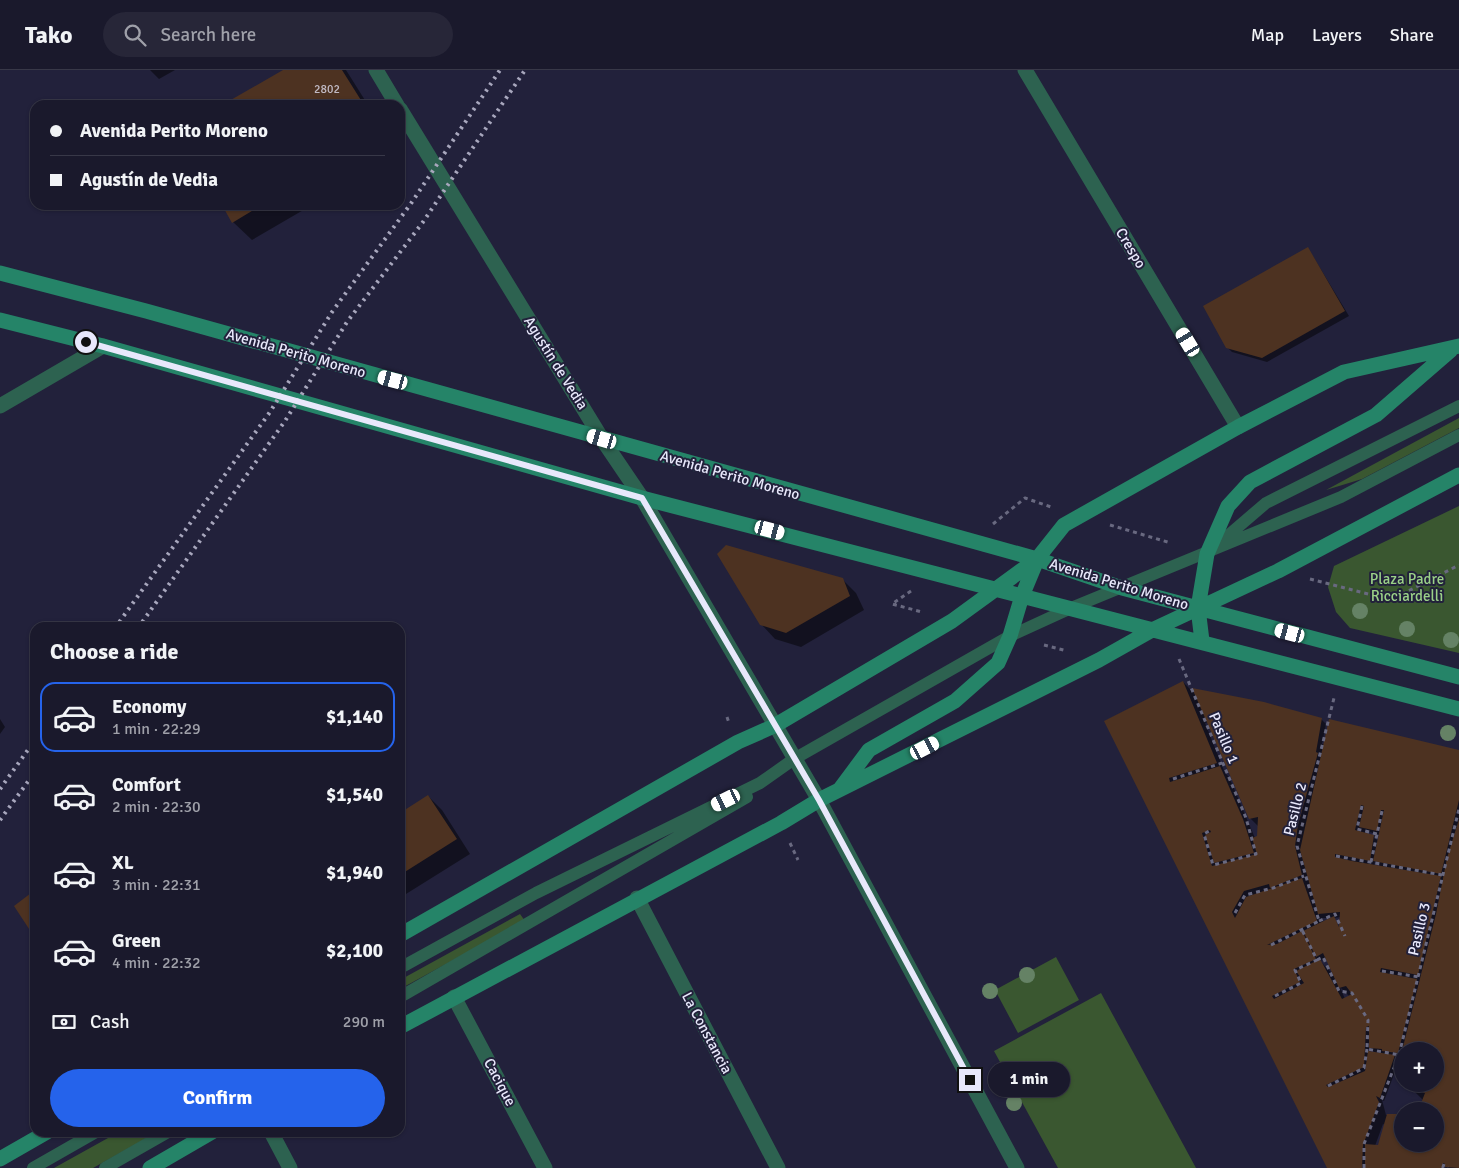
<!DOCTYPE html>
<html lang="en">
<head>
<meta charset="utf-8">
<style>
  :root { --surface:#1a192c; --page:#272638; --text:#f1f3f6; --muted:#9fa0a9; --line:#383848; --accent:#2563eb }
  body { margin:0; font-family:Signika,sans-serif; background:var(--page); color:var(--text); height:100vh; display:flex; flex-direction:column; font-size:19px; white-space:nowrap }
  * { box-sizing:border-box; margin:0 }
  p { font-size:16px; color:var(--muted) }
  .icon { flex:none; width:28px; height:28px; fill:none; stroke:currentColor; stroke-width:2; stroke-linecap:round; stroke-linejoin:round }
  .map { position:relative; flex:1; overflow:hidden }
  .details { position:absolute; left:30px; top:552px; width:375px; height:515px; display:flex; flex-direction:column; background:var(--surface); border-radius:15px; box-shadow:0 1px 4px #0004,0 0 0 1px var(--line) }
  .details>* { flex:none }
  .banner { position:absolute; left:30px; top:30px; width:375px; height:110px; border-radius:15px; box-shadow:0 1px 4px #0004,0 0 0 1px var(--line); display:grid; align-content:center; height:110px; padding:0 20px; background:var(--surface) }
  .tools { position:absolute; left:1394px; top:972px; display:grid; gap:10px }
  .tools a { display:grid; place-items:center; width:50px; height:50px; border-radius:50%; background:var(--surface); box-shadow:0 1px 4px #0004,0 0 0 1px var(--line); font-size:25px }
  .end { position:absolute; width:22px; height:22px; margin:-11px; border:6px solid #e8e8fb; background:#111; box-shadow:0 0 0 2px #111 }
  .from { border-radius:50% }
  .bubble { position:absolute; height:35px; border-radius:18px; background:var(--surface); box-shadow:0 1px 4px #0004,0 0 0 1px var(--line); font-size:16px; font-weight:700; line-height:35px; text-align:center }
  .car { position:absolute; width:15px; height:30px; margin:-15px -8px; border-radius:6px; box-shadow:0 0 4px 1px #0007; background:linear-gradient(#fff 24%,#345 0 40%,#fff 0 76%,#345 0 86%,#fff 0) }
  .banner b { display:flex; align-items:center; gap:18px; height:48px; font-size:19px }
  .banner b+b { border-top:1px solid var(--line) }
  .banner i { width:12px; height:12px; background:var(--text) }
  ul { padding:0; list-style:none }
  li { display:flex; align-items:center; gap:15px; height:70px; margin:0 10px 8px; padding:0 10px; border:2px solid transparent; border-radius:15px }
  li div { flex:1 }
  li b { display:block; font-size:19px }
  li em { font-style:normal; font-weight:700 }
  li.on { border-color:var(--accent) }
  li>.icon { width:45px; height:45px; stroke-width:1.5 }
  h2 { padding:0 20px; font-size:22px; line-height:60px }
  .pay { display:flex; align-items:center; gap:12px; height:55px; padding:0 20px; font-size:19px }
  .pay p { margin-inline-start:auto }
  .button { display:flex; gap:10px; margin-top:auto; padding:10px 20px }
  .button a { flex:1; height:58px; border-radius:30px; background:var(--accent); color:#fff; font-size:20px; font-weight:700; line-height:58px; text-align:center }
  header { display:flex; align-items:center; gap:30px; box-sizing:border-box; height:70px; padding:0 25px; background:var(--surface); border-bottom:1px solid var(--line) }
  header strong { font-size:24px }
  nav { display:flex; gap:28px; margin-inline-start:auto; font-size:18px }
  .search { width:350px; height:45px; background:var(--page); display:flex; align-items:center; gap:12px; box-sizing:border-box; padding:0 18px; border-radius:28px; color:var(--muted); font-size:19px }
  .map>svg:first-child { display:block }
  .green { fill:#3a5730 }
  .shadow { fill:#0007; fill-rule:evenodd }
  .building { fill:#4d3221 }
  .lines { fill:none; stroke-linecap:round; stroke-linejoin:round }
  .path { stroke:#696980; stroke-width:3; stroke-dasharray:4 4; stroke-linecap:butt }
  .lane { stroke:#2d6250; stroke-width:12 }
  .street { stroke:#2d6250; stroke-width:15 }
  .secondary { stroke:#258468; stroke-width:15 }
  .rail { stroke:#a8a7bd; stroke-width:4; stroke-dasharray:2.5 5; stroke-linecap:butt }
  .tree { fill:#658265 }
  .route { stroke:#e8e8fb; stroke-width:6 }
  .labels { text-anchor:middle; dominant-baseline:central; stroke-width:4; stroke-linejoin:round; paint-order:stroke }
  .number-label { font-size:12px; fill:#c1bac4 }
  .street-label { font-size:15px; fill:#e8e8fb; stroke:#22213b }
  .park-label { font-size:15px; fill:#9bd188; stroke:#22213b }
</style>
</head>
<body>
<header>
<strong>Tako</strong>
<div class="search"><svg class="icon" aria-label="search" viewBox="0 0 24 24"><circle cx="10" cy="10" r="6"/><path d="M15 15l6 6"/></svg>Search here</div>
<nav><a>Map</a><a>Layers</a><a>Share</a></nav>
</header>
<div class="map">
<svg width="1459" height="1098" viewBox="0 0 1459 1098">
  <rect width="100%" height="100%" fill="#22213b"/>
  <path class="green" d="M1459 348V358L1362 409 1326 420Z
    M1459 436V583L1350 558 1336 542 1328 517 1334 496Z
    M520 844 525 851 400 919V910Z
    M1056 887 1079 930 1018 963 995 920Z
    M1101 923 1196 1098H1058L994 981Z
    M117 1063H156L93 1098H54Z"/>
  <path class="shadow" d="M150 0H175L159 9Z
    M286 0H346L368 35H225Z
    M224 135H312L252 170 233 152Z
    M1308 178 1349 246 1267 292 1232 282 1227 277Z
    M842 509 856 523 864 540 801 577 775 569 761 554Z
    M1183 612 1196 625 1321 649 1326 654 1322 674 1459 681V1098H1448L1413 1090 1438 1098H1328L1105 651ZM1208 652 1250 748 1259 757 1258 767 1255 768 1229 707 1225 703 1205 653ZM1366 761 1380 765 1378 771 1373 766 1366 764ZM1375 791 1381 797 1374 796ZM1341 847 1340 857 1338 852 1342 862 1334 848ZM1322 848H1333L1323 852ZM1326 888 1333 904 1320 891ZM1340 917 1350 927 1345 929ZM1369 977 1376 984 1369 982ZM1402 981H1435V1014H1411L1410 1017 1424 1031 1420 1041H1435V1074H1402V1045H1386L1382 1030 1384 1031 1399 991H1402ZM1383 1054 1385 1055 1379 1076H1375Z
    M0 649 5 657 0 664Z
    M428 726 442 740 470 784 406 824 400 818V744Z"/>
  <path class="building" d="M283 0H342L364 35H222Z
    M222 135H262L232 153Z
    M1308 177 1345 241 1262 288 1226 278 1203 236Z
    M726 475 843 508 850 526 786 563 760 555 717 484Z
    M1183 611 1217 693 1169 708 1170 712 1220 696 1243 749 1254 783 1214 793 1205 765 1211 762 1210 760 1202 763 1212 796 1257 784 1252 768 1257 766 1258 747 1249 749 1192 618 1264 632 1322 648 1316 682 1318 683 1298 755 1295 776 1302 805 1270 818 1269 814 1244 821 1232 842 1235 848 1246 827 1302 808 1317 851 1267 875 1277 874 1302 861 1316 889 1294 899 1300 912 1272 926 1274 929 1304 913 1296 901 1320 889 1342 929 1352 924 1346 916 1339 918 1323 883 1316 887 1303 861 1334 846 1339 857 1340 842 1318 844 1300 780 1329 649 1459 680V730L1441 804 1373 791 1384 740H1381L1377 761 1359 757 1364 736 1361 735 1355 760 1374 765 1370 791 1335 784V787L1352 791 1441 806 1418 905 1381 898 1380 902 1417 909 1398 983 1382 981V979L1369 978V956L1366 957 1364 997 1326 1015 1328 1017 1365 1001 1368 981 1395 985 1380 1028 1376 1026 1379 1032 1363 1075 1362 1098H1327L1104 651Z
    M428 725 457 769 400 805V743Z
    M1459 749V1098L1445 1097V1094L1443 1093 1442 1098H1365V1074L1378 1075 1387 1044H1402V1074H1435V1041H1418L1425 1023 1409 1018 1410 1014H1435V981H1402L1436 844 1447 788Z
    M35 820V868L14 836Z"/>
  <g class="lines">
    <path class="path" d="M993 454 1025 428 1051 437
      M1110 455 1171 473
      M1310 509 1391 530 1459 495
      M911 521 892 534 922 542
      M1044 575 1067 581
      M1179 589 1246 748 1256 784 1213 795 1204 764 1209 761
      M727 647 729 653
      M1173 709 1222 693
      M1362 736 1357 759 1377 764
      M790 773 798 790
      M1336 786 1442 805
      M1371 792 1382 741
      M1235 843 1245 825 1273 818 1304 806
      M1319 851 1335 844 1345 866
      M1271 875 1319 851 1297 776 1334 628
      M1317 890 1323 887 1339 921 1352 923 1368 950 1367 979 1399 985
      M1382 901 1419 907
      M1275 926 1301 913 1295 900 1317 890 1302 860
      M1328 1016 1364 998 1367 979
      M1444 1094 1443 1097 1448 1098
      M1364 1098V1074L1399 985 1459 739"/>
    <path class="lane" d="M1217 475 1266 433 1459 336
      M400 898 536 823 760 713 794 689 1010 566 1071 538 1341 427 1459 365
      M400 927 747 727
      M33 1098 96 1062
      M105 1098 168 1062"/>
    <path class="street" d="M376 0 397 35
      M1025 0 1238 357
      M400 39 602 369 642 428 819 730 1017 1098
      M0 336 103 276
      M637 828 778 1098
      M454 927 545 1098
      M271 1062 290 1098"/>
    <path class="secondary" d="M0 203 146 241 1037 489 1122 518 1459 607
      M0 250 103 276 642 428 1459 639
      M1202 571 1198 538 1207 484 1228 436 1250 412 1376 345 1451 280
      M840 719 869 680 955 631 998 593 1010 566 1022 526 1037 490
      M400 865 738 672 774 656 952 551 1037 489 1064 455 1238 357 1344 302 1459 276
      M400 957 781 753 819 730 1099 590 1154 559 1278 501 1459 405
      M0 1089 47 1062
      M150 1098 212 1062"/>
    <path class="rail" d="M115 558 270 342 332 242 412 132 500 0
      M138 558 285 351 347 252 423 152 525 0
      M0 719 35 670
      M0 750 35 702"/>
  </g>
  <g class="tree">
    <circle cx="1360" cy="541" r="8"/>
    <circle cx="1407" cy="559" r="8"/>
    <circle cx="1451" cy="570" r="8"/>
    <circle cx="1448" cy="663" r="8"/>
    <circle cx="1027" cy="905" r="8"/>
    <circle cx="990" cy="921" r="8"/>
    <circle cx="999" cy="1008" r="8"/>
    <circle cx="1014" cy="1033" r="8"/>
  </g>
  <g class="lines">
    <path class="route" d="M86 272 642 428 819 730 970 1010"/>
  </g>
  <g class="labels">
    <g class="number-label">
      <text x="327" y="19">2802</text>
    </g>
    <g class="street-label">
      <text transform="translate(1131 178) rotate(59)">Crespo</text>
      <text transform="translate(296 283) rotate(16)">Avenida Perito Moreno</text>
      <text transform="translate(556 293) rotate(58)">Agustín de Vedia</text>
      <text transform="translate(730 405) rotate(16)">Avenida Perito Moreno</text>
      <text transform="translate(1119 514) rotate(17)">Avenida Perito Moreno</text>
      <text transform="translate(1224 668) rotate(67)">Pasillo 1</text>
      <text transform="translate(1295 739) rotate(-76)">Pasillo 2</text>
      <text transform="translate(1419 859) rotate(-77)">Pasillo 3</text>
      <text transform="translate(707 963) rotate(62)">La Constancia</text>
      <text transform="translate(500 1012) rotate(62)">Cacique</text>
    </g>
    <g class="park-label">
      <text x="1407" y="509">Plaza Padre<tspan x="1407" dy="17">Ricciardelli</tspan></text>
    </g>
  </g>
</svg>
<div class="tools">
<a>+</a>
<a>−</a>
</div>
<i class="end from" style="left:86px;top:272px"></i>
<i class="end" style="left:970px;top:1010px"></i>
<div class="bubble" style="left:988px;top:992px;width:82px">1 min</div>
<i class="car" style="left:1188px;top:272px;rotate:329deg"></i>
<i class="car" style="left:393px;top:310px;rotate:285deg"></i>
<i class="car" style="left:602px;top:369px;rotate:286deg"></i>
<i class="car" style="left:770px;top:460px;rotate:105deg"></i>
<i class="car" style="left:1290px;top:563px;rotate:285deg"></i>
<i class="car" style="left:925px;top:678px;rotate:63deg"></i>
<i class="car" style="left:726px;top:730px;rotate:244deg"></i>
<div class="banner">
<b><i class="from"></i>Avenida Perito Moreno</b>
<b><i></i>Agustín de Vedia</b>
</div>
<section class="details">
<h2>Choose a ride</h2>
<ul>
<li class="on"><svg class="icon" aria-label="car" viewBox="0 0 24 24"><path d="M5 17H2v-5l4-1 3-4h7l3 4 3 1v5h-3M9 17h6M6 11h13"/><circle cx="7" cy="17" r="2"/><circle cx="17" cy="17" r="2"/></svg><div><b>Economy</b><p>1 min · 22:29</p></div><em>$1,140</em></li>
<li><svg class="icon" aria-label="car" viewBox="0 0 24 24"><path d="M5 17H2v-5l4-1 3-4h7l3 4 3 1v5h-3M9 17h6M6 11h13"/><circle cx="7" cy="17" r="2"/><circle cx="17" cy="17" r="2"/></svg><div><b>Comfort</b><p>2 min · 22:30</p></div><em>$1,540</em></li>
<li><svg class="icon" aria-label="car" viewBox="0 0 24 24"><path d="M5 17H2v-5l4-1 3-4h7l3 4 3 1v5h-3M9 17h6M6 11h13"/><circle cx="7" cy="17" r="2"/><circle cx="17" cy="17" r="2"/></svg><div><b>XL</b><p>3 min · 22:31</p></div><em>$1,940</em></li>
<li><svg class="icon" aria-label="car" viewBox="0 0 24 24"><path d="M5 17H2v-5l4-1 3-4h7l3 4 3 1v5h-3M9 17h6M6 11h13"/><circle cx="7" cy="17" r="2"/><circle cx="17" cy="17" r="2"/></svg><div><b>Green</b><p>4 min · 22:32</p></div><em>$2,100</em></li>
</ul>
<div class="pay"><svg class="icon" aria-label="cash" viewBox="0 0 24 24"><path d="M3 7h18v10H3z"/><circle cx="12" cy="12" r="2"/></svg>Cash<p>290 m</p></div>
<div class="button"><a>Confirm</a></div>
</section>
</div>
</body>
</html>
